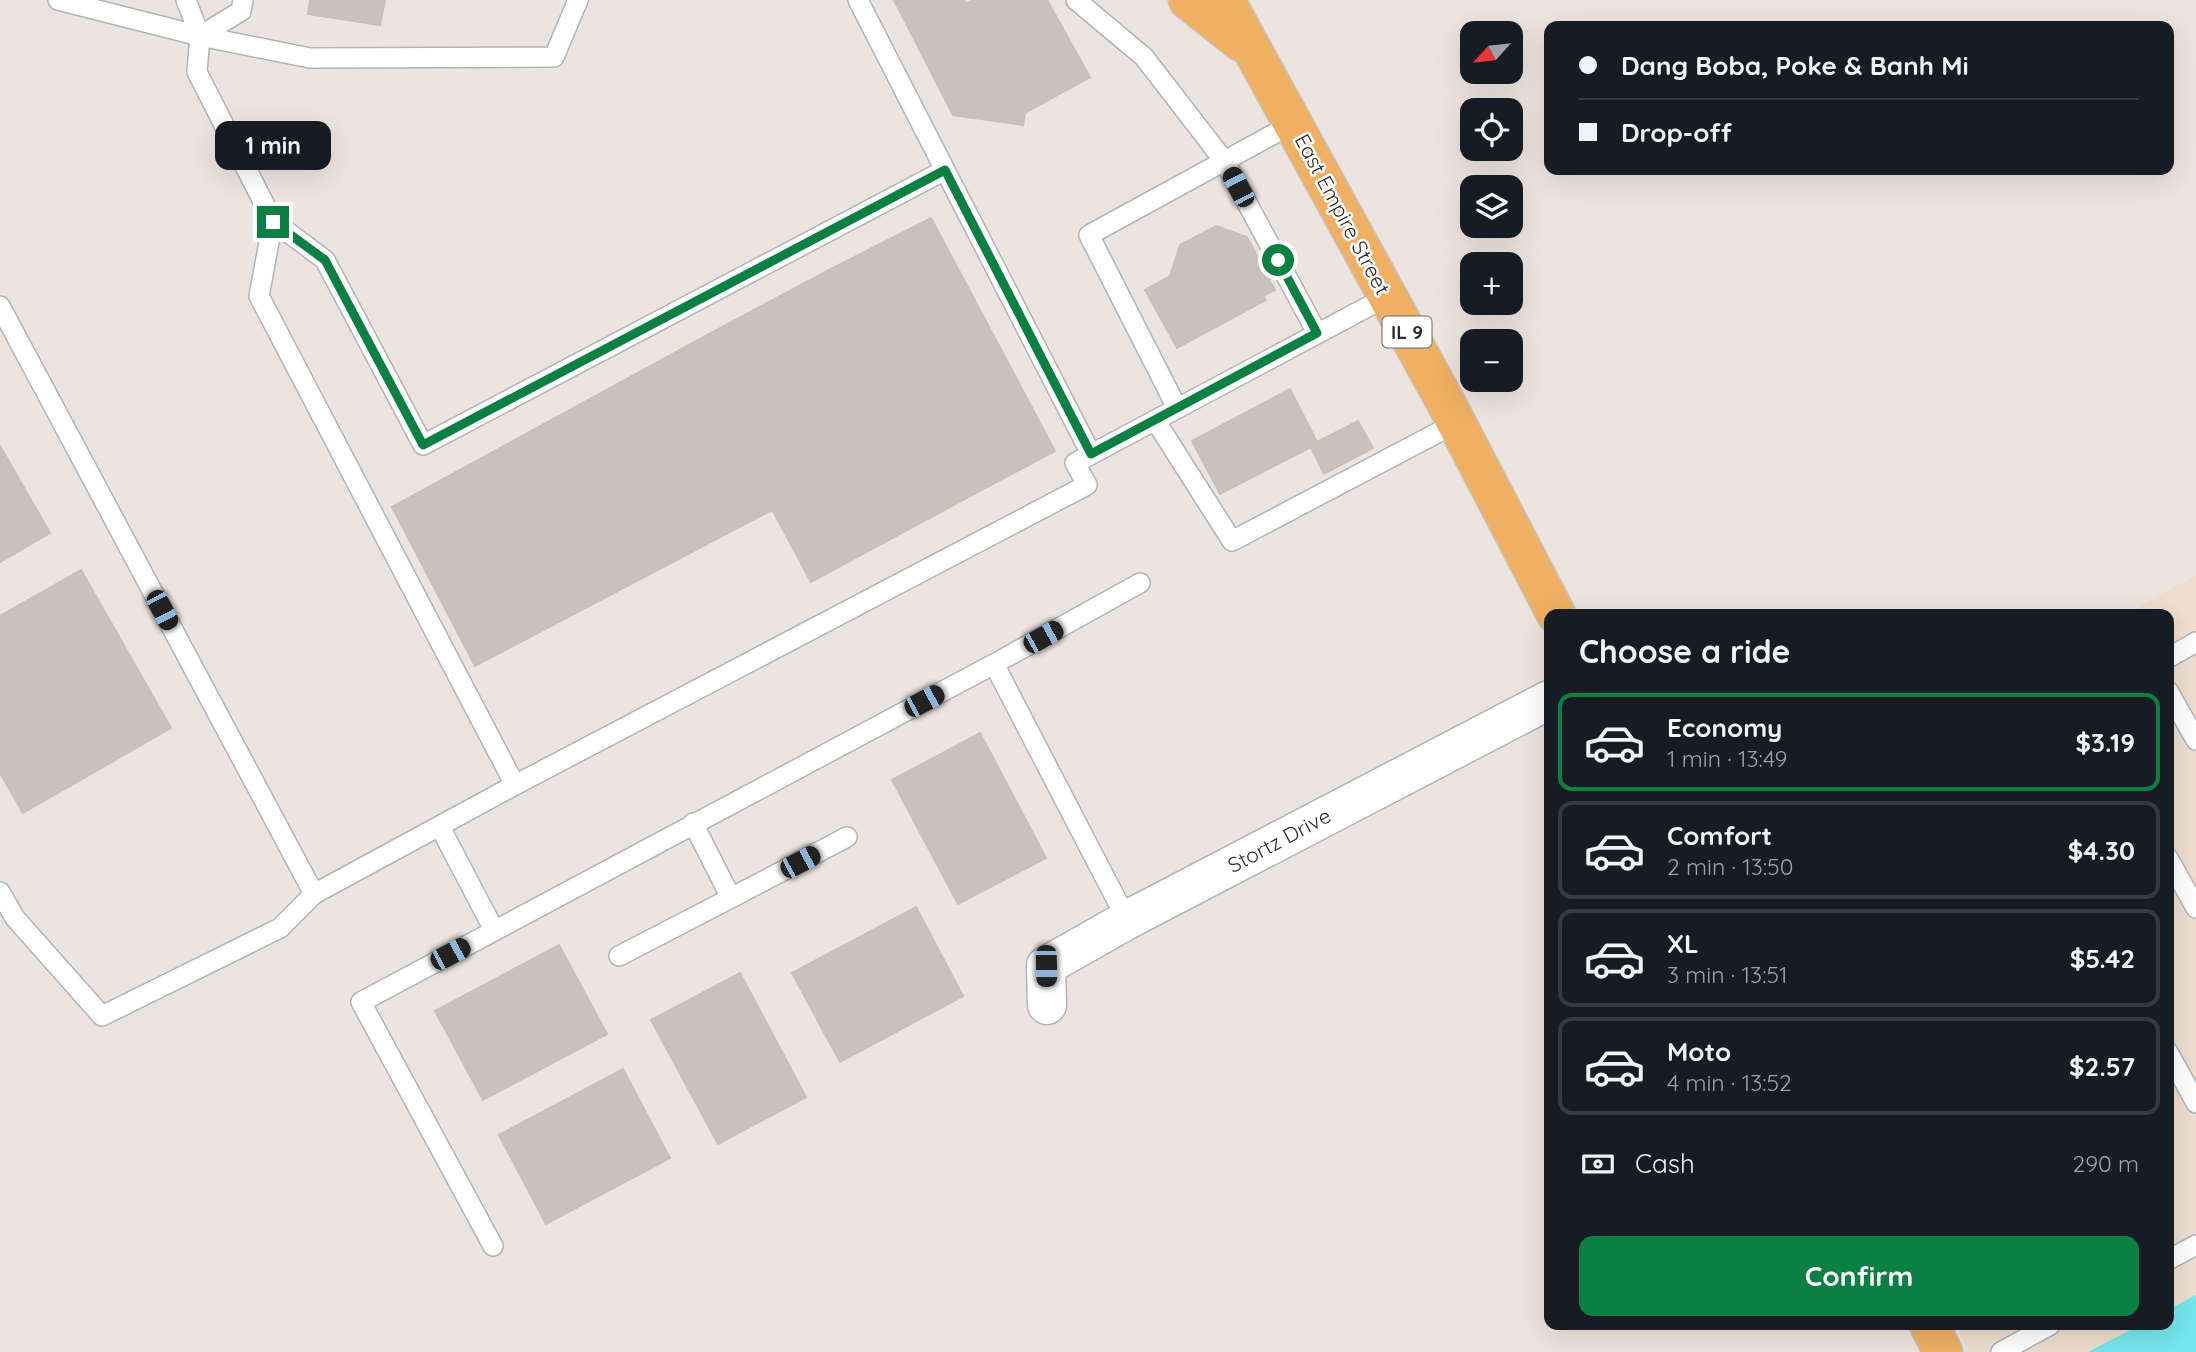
<!DOCTYPE html>
<html lang="en">
<head>
<meta charset="utf-8">
<style>
  :root { --surface:#171b24; --page:#20242c; --text:#f1f3f6; --muted:#9ea1a6; --line:#363941; --accent:#0b8043 }
  body { margin:0; font-family:Quicksand,sans-serif; background:var(--page); color:var(--text); height:100vh; display:flex; flex-direction:column; font-size:26px; white-space:nowrap }
  * { box-sizing:border-box; margin:0 }
  p { font-size:23px; color:var(--muted) }
  .icon { flex:none; width:38px; height:38px; fill:none; stroke:currentColor; stroke-width:2; stroke-linecap:round; stroke-linejoin:round }
  .map { position:relative; flex:1; overflow:hidden }
  .panel { position:absolute; left:1544px; top:609px; width:630px; height:721px; display:flex; flex-direction:column; background:var(--surface); border-radius:14px; box-shadow:0 7px 28px #0002 }
  .panel>* { flex:none }
  .hud { position:absolute; left:1544px; top:21px; width:630px; height:154px; border-radius:14px; box-shadow:0 7px 28px #0002; display:grid; align-content:center; height:154px; padding:0 35px; background:var(--surface) }
  .needle { width:46px; rotate:243deg }
  .fabs { position:absolute; left:1460px; top:21px; display:grid; gap:14px }
  .fabs a { display:grid; place-items:center; width:63px; height:63px; border-radius:14px; background:var(--surface); box-shadow:0 7px 28px #0002; font-size:35px }
  .end { position:absolute; width:32px; height:32px; margin:-16px; border:9px solid #0b8043; background:#fff; box-shadow:0 0 0 4px #fff }
  .from { border-radius:50% }
  .bubble { position:absolute; height:49px; border-radius:14px; background:var(--surface); box-shadow:0 7px 28px #0002; font-size:23px; font-weight:700; line-height:49px; text-align:center }
  .car { position:absolute; width:21px; height:42px; margin:-21px -10px; border-radius:9px; box-shadow:0 0 5px 2px #0007; background:linear-gradient(#222 24%,#8ab4d8 0 40%,#222 0 76%,#8ab4d8 0 86%,#222 0) }
  .hud b { display:flex; align-items:center; gap:24px; height:66px; font-size:26px }
  .hud b+b { border-top:2px solid var(--line) }
  .hud i { width:18px; height:18px; background:var(--text) }
  ul { padding:0; list-style:none }
  li { display:flex; align-items:center; gap:21px; height:98px; margin:0 14px 10px; padding:0 21px; border:4px solid var(--line); border-radius:14px }
  li div { flex:1 }
  li b { display:block; font-size:26px }
  li em { font-style:normal; font-weight:700 }
  li.active { border-color:var(--accent) }
  li>.icon { width:63px; height:63px; stroke-width:1.5 }
  h2 { padding:0 35px; font-size:32px; line-height:84px }
  .pay { display:flex; align-items:center; gap:18px; height:77px; padding:0 35px; font-size:26px }
  .pay p { margin-inline-start:auto }
  .primary-button { display:flex; gap:14px; margin-top:auto; padding:14px 35px }
  .primary-button a { flex:1; height:80px; border-radius:14px; background:var(--accent); color:#fff; font-size:28px; font-weight:700; line-height:80px; text-align:center }
  .map>svg:first-child { display:block }
  .education { fill:#efdecf }
  .water { fill:#74e7ed }
  .building { fill:#c9c1be; stroke:#c9c0b8; stroke-width:2 }
  .lines { fill:none; stroke-linecap:round; stroke-linejoin:round }
  .lane-casing { stroke:#afb4bc; stroke-width:22 }
  .street-casing { stroke:#afb4bc; stroke-width:41 }
  .primary-casing { stroke:#c4c4c4; stroke-width:41 }
  .lane { stroke:#fff; stroke-width:19 }
  .street { stroke:#fff; stroke-width:38 }
  .primary { stroke:#efb063; stroke-width:38 }
  .route { stroke:#0b8043; stroke-width:9 }
  .labels { text-anchor:middle; dominant-baseline:central; stroke-width:5; stroke-linejoin:round; paint-order:stroke }
  .shield { fill:#fff; stroke:#6b6b6b; stroke-width:2 }
  .shield-label { font-size:19px; font-weight:bold; fill:#2c2c2c }
  .street-label { font-size:21px; fill:#2c2c2c; stroke:#fff }
</style>
</head>
<body>
<div class="map">
<svg width="2196" height="1352" viewBox="0 0 2196 1352">
  <rect width="100%" height="100%" fill="#eee4df"/>
  <path class="education" d="M2196 575V1352H1970L1956 1325H2168V614H2125Z"/>
  <path class="water" d="M2196 1295V1352H2088L2140 1325H2168V1310Z"/>
  <path class="building" d="M310 0H385L380 25 308 14Z
    M894 0H964L966 4 973 0H1047L1090 77 1025 113 1023 125 953 115Z
    M931 218 1055 451 950 507 825 272Z
    M1216 226 1247 237 1275 290 1263 296 1266 300 1177 348 1145 290 1170 276 1180 245Z
    M825 272 950 507 811 582 685 347Z
    M685 347 772 510 475 666 392 507Z
    M1290 389 1317 442 1358 421 1373 448 1324 474 1311 447 1220 494 1192 441Z
    M0 446 50 533 0 562Z
    M81 570 171 728 23 813 0 773V616Z
    M980 733 1046 858 958 904 892 780Z
    M916 907 963 996 840 1062 792 973Z
    M559 945 607 1034 483 1100 435 1011Z
    M740 973 806 1097 718 1144 651 1020Z
    M623 1069 670 1158 546 1224 499 1135Z"/>
  <g class="lines">
    <g class="lane-casing">
      <path id="lane" d="M58 0 200 36 310 58 554 57 578 0
        M858 0 945 170
        M1076 0 1144 57 1225 162 1317 333
        M200 36 241 11 243 0
        M273 221 325 260 423 445 945 170 1091 454
        M0 306 314 894 515 785 259 296 273 221 197 72 200 36 186 0
        M1177 408 1089 235 1294 123
        M1155 420 1232 541 1456 423
        M2168 658 2196 642
        M994 664 1140 583
        M2168 691 2196 740
        M515 785 1087 485 1075 463 1388 296
        M693 823 731 898 847 837
        M440 827 494 930
        M2168 858 2196 908
        M0 892 15 918 102 1016 280 928 314 894
        M619 956 731 898
        M2168 1052 2196 1103
        M493 1246 361 1002 994 664 1127 920
        M2168 1260 2196 1245
        M2001 1352 2050 1325"/>
    </g>
    <g class="street-casing">
      <path id="street" d="M1047 1005 1046 966 1127 920 1549 700"/>
    </g>
    <g class="primary-casing">
      <path id="primary" d="M1188 0 1241 42
        M1225 0 1445 401 1556 614
        M1929 1325 1943 1352"/>
    </g>
    <use href="#lane" class="lane"/>
    <use href="#street" class="street"/>
    <use href="#primary" class="primary"/>
  </g>
  <g class="lines">
    <path class="route" d="M273 222 325 260 423 445 945 170 1091 454 1317 333 1278 260"/>
  </g>
  <g class="labels">
    <rect class="shield" x="1382.5" y="316.5" width="49" height="31" rx="5"/>
    <g class="shield-label">
      <text x="1407" y="332">IL 9</text>
    </g>
    <g class="street-label">
      <text transform="translate(1343 214) rotate(62)">East Empire Street</text>
      <text transform="translate(1279 840) rotate(-28)">Stortz Drive</text>
    </g>
  </g>
</svg>
<div class="fabs">
<a><svg class="needle" viewBox="-14 -14 28 28"><path d="M0-13l5 13h-10z" fill="#e53935"/><path d="M0 13l5-13h-10z" fill="#9ea1a6"/></svg></a>
<a><svg class="icon" aria-label="locate" viewBox="0 0 24 24"><circle cx="12" cy="12" r="6"/><path d="M12 2v4M12 18v4M2 12h4M18 12h4"/></svg></a>
<a><svg class="icon" aria-label="layers" viewBox="0 0 24 24"><path d="M12 4l9 5-9 5-9-5zM3 14l9 5 9-5"/></svg></a>
<a>+</a>
<a>−</a>
</div>
<i class="end from" style="left:1278px;top:260px"></i>
<i class="end" style="left:273px;top:222px"></i>
<div class="bubble" style="left:215px;top:121px;width:116px">1 min</div>
<i class="car" style="left:1238px;top:187px;rotate:332deg"></i>
<i class="car" style="left:162px;top:610px;rotate:152deg"></i>
<i class="car" style="left:1043px;top:637px;rotate:61deg"></i>
<i class="car" style="left:924px;top:701px;rotate:62deg"></i>
<i class="car" style="left:800px;top:862px;rotate:62deg"></i>
<i class="car" style="left:450px;top:954px;rotate:62deg"></i>
<i class="car" style="left:1046px;top:966px;rotate:179deg"></i>
<div class="hud">
<b><i class="from"></i>Dang Boba, Poke &amp; Banh Mi</b>
<b><i></i>Drop-off</b>
</div>
<section class="panel">
<h2>Choose a ride</h2>
<ul>
<li class="active"><svg class="icon" aria-label="car" viewBox="0 0 24 24"><path d="M5 17H2v-5l4-1 3-4h7l3 4 3 1v5h-3M9 17h6M6 11h13"/><circle cx="7" cy="17" r="2"/><circle cx="17" cy="17" r="2"/></svg><div><b>Economy</b><p>1 min · 13:49</p></div><em>$3.19</em></li>
<li><svg class="icon" aria-label="car" viewBox="0 0 24 24"><path d="M5 17H2v-5l4-1 3-4h7l3 4 3 1v5h-3M9 17h6M6 11h13"/><circle cx="7" cy="17" r="2"/><circle cx="17" cy="17" r="2"/></svg><div><b>Comfort</b><p>2 min · 13:50</p></div><em>$4.30</em></li>
<li><svg class="icon" aria-label="car" viewBox="0 0 24 24"><path d="M5 17H2v-5l4-1 3-4h7l3 4 3 1v5h-3M9 17h6M6 11h13"/><circle cx="7" cy="17" r="2"/><circle cx="17" cy="17" r="2"/></svg><div><b>XL</b><p>3 min · 13:51</p></div><em>$5.42</em></li>
<li><svg class="icon" aria-label="car" viewBox="0 0 24 24"><path d="M5 17H2v-5l4-1 3-4h7l3 4 3 1v5h-3M9 17h6M6 11h13"/><circle cx="7" cy="17" r="2"/><circle cx="17" cy="17" r="2"/></svg><div><b>Moto</b><p>4 min · 13:52</p></div><em>$2.57</em></li>
</ul>
<div class="pay"><svg class="icon" aria-label="cash" viewBox="0 0 24 24"><path d="M3 7h18v10H3z"/><circle cx="12" cy="12" r="2"/></svg>Cash<p>290 m</p></div>
<div class="primary-button"><a>Confirm</a></div>
</section>
</div>
</body>
</html>
